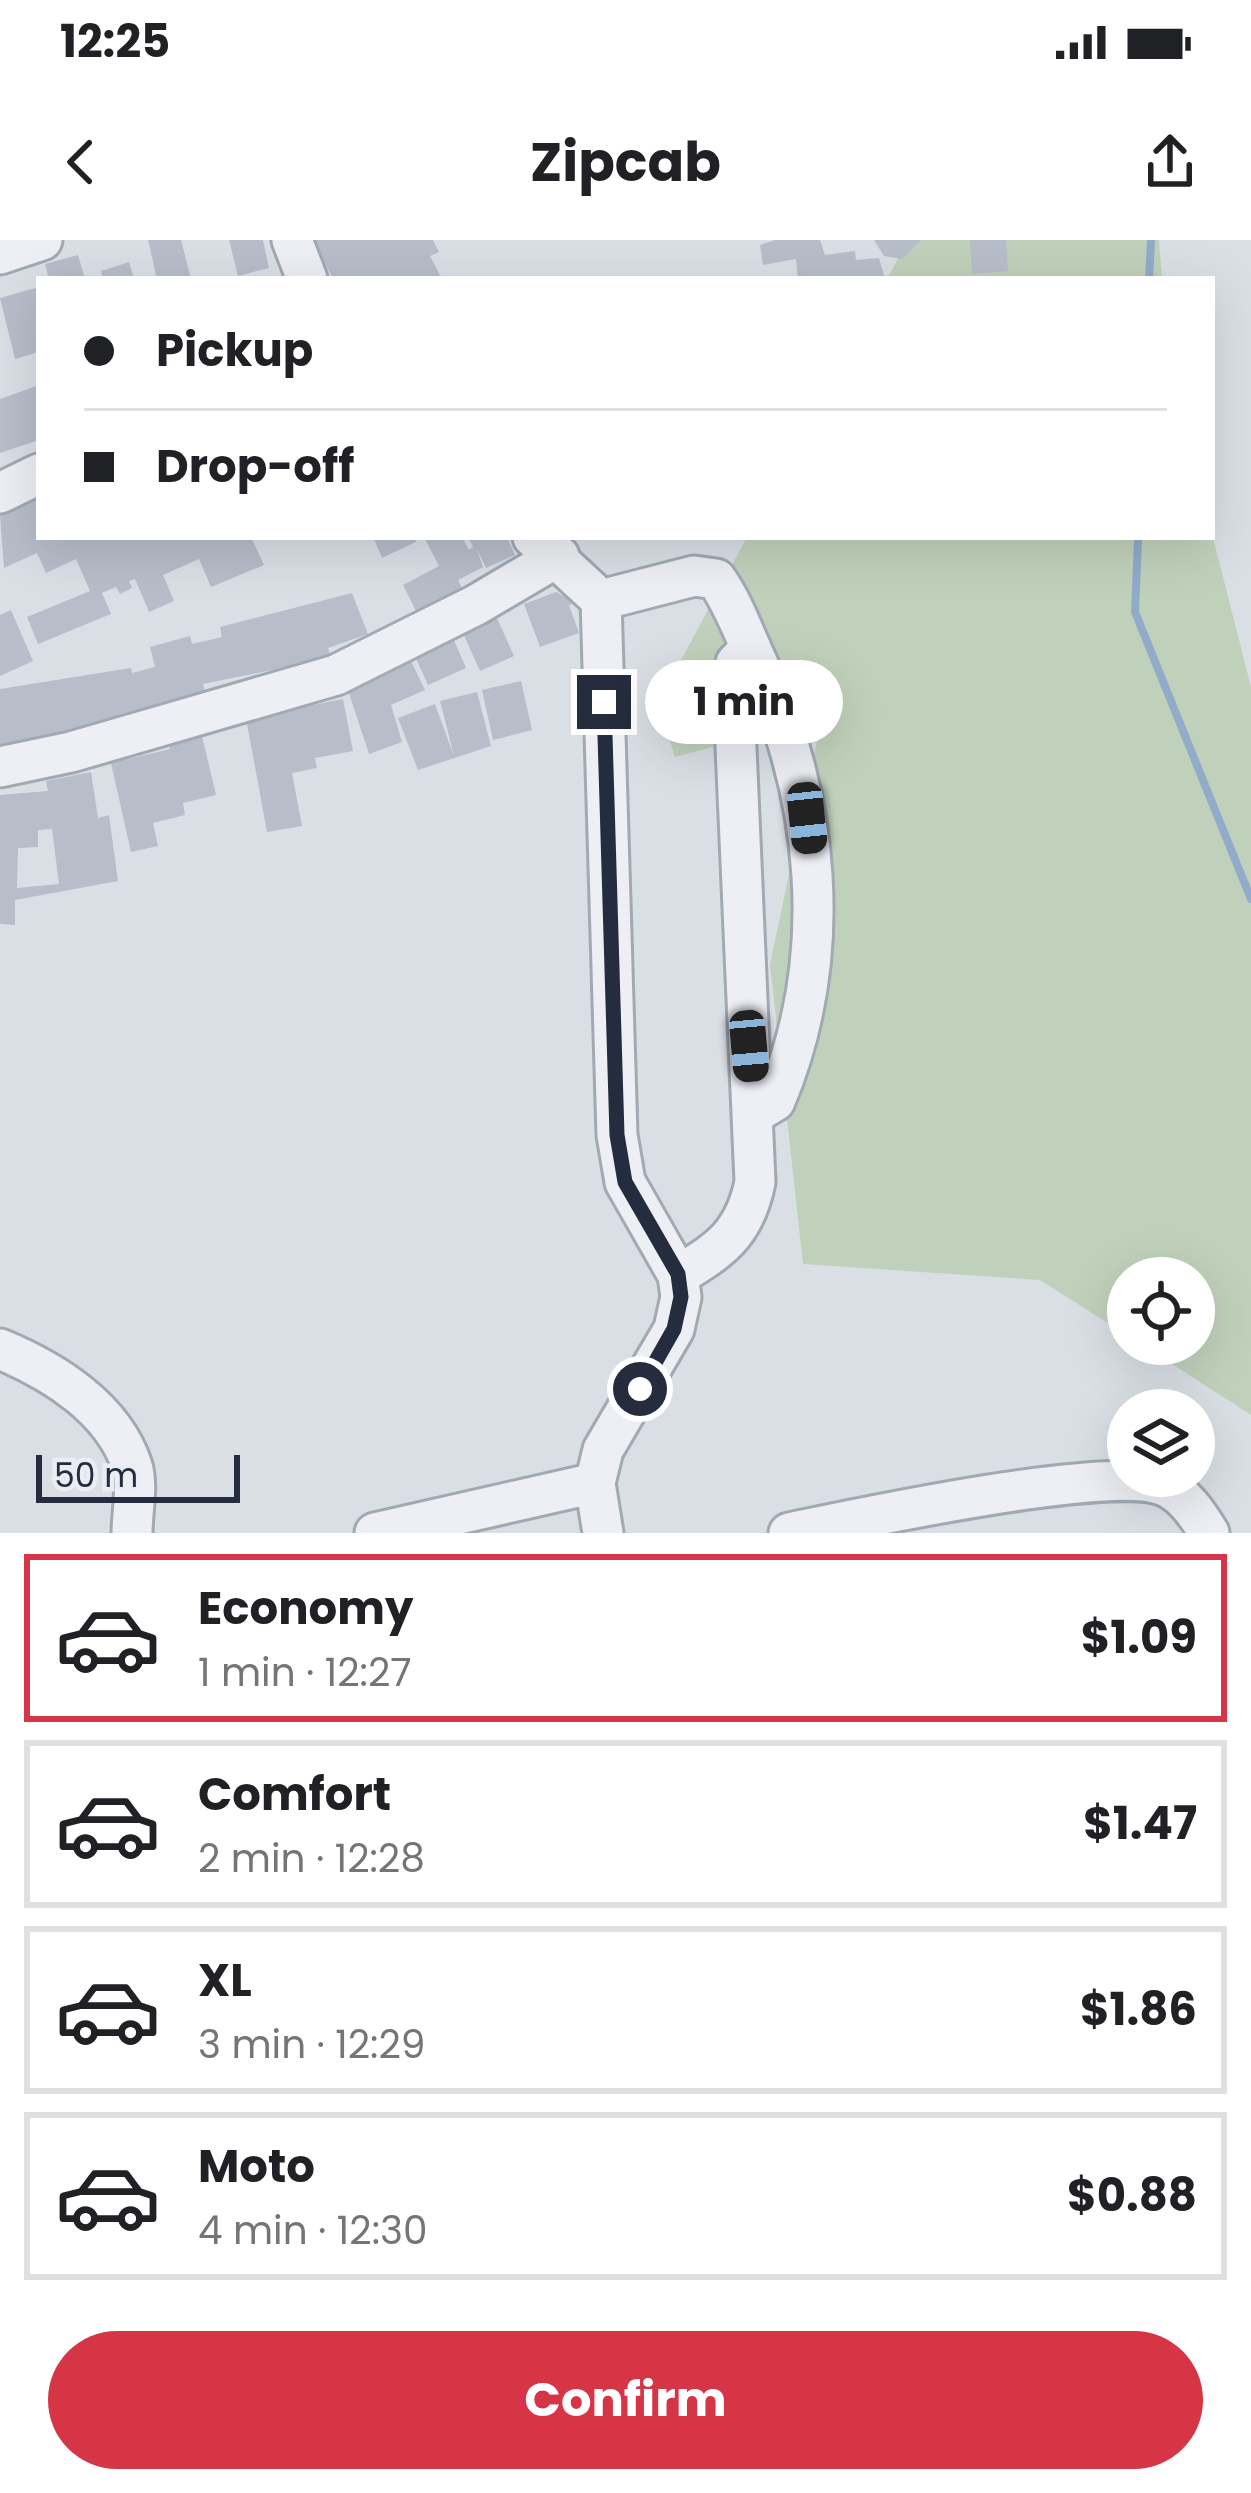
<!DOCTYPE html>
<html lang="en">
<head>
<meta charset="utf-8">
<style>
  :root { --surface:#fff; --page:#f2f2f2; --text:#202124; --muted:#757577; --line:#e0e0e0; --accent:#d63546 }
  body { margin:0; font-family:Poppins,sans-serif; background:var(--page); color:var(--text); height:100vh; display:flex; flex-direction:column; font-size:45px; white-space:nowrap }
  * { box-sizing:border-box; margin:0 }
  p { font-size:39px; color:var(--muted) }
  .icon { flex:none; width:66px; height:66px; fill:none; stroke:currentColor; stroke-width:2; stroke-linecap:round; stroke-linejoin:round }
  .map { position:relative; height:1293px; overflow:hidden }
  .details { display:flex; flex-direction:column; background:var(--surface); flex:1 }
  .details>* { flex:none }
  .banner { position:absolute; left:36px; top:36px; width:1179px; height:264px; border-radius:0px; box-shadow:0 12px 48px #0002; display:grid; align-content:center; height:264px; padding:0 48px; background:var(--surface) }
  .fabs { position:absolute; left:1107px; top:1017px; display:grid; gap:24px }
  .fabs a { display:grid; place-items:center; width:108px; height:108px; border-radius:50%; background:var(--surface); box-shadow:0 12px 48px #0002; font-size:60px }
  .scale { position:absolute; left:36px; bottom:30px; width:204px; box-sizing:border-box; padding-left:12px; border:6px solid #242c3d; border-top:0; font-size:33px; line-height:42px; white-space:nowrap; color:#242c3d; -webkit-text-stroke:9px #eaeef4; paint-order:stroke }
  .end { position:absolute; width:54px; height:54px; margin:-27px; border:15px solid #242c3d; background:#fff; box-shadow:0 0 0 6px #fff }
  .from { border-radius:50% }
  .bubble { position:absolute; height:84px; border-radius:42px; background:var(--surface); box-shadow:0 12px 48px #0002; font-size:39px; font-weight:700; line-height:84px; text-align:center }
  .car { position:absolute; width:36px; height:72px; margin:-36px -18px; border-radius:15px; box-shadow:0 0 9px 3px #0007; background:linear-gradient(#222 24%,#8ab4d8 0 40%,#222 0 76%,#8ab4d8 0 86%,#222 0) }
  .banner b { display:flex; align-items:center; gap:42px; height:114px; font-size:45px }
  .banner b+b { border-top:3px solid var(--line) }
  .banner i { width:30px; height:30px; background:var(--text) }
  ul { padding:21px 0 0; list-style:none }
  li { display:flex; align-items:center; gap:36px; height:168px; margin:0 24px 18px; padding:0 24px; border:6px solid var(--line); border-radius:0px }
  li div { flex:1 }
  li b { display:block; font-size:45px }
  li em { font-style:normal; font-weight:700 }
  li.current { border-color:var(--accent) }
  li>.icon { width:108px; height:108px; stroke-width:1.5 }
  .primary-button { display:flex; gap:24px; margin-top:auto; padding:24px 48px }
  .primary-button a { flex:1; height:138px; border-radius:72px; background:var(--accent); color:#fff; font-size:48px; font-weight:700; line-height:138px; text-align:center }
  .status { display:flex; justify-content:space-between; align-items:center; height:84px; padding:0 60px; background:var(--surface); direction:ltr }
  .status svg { height:33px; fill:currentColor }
  header { display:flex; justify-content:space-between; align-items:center; height:156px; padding:0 48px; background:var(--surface); font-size:54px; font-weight:700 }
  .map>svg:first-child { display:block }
  .green { fill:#c0d1bb }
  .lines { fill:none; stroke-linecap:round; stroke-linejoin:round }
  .stream { stroke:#92abc9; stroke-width:8 }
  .building { fill:#b7bdc9; fill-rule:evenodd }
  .minor-casing { stroke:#a3a9b3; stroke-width:45 }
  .minor { stroke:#edeff4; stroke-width:39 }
  .route { stroke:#242c3d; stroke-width:15 }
</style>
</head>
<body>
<div class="status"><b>12:25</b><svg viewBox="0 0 49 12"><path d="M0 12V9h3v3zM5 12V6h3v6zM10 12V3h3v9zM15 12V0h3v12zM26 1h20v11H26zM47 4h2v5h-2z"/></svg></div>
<header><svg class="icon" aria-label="back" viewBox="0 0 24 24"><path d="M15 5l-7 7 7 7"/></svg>Zipcab<svg class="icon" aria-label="share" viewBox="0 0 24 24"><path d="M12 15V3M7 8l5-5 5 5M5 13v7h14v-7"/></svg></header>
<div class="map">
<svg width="1251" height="1293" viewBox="0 0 1251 1293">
  <rect width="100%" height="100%" fill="#dadfe6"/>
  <path class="green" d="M908 0H1159L1162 39H887Z
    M1212 294 1251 447V1175L1141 1104H1194V1038H1128V1096L1040 1040 803 1024 770 724 822 478 675 517 658 463 747 297Z"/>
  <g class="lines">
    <path class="stream" d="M1149 39 1151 0
      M1138 297 1135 372 1251 659"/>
  </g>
  <path class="building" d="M148 0H181L191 39H157Z
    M229 0H263L269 28 238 36Z
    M313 0H433L439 12 430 16 442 39H333Z
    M775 0H820L825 15 855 11 856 20 879 18 885 39H798L796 19 763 25 760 5Z
    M874 0H921L902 19 884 16Z
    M970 0H1006L1008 31 972 34Z
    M78 15 85 39H49L45 24Z
    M129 22 134 39H103L101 31Z
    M39 47V112L15 119 0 58Z
    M39 145V200L0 213V159Z
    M39 258V297H251L264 325 211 347 199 319 163 335 174 361 149 372 135 339 129 341 132 348 120 354 116 347 102 353 111 374 38 404 27 377 90 351 76 319 46 333 37 313 4 328 0 276Z
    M373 297H414L416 302 382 318Z
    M424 297H462L469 310 473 307 468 297H507L515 315 486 328 477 309 483 327 458 340 463 350 417 373 403 345 439 326Z
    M556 352 577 363 569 365 579 393 540 407 524 364Z
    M352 353 368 394 328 408 331 418 203 444 207 458 0 512V449L131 428 132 433 155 427 150 407 190 396 192 404 222 397 220 387Z
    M11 370 33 421 0 436V375Z
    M496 376 514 416 480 431 462 391Z
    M453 398 466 428 428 445 414 414Z
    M409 417 425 450 391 465 402 502 369 514 346 444Z
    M521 441 532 490 493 500 482 450Z
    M477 452 491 506 418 530 398 478 435 464 454 516 440 461Z
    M343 459 353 511 315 518 317 528 292 533 302 586 267 592 246 478Z
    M201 492 216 555 183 563 185 575 153 583 158 606 131 612 111 523 170 509 168 500Z
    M91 532 98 578 109 575 118 641 15 660V685L0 684V555L48 551 46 541ZM52 589 59 644 17 648 18 608 38 607V590Z"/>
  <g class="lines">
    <g class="minor-casing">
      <path id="minor" d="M292 0 307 39
        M0 14 42 0
        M0 253 39 234
        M533 297 601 360 617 895 625 942 678 1035 681 1057 674 1089 603 1210 595 1243 603 1293
        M601 360 694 336 716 339C732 361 742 389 753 413 820 554 836 716 775 861L755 873
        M0 527 71 512 336 435 476 365 559 316
        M678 1035C721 1011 745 992 755 942L733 439 736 423 751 408
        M0 1109C53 1131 113 1168 132 1226 138 1244 132 1274 132 1293
        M375 1293 595 1243
        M789 1293C856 1279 1113 1224 1165 1246 1185 1255 1198 1275 1209 1293"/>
    </g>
    <use href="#minor" class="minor"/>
  </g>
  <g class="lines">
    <path class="route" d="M604 462 617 895 625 942 678 1034 681 1057 674 1089 640 1149"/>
  </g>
</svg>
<div class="fabs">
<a><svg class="icon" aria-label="locate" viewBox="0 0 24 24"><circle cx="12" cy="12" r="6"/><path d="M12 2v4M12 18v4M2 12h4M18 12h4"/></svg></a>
<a><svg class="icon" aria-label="layers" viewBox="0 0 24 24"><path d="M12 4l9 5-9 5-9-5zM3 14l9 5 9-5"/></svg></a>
</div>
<div class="scale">50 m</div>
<i class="end from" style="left:640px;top:1149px"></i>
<i class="end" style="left:604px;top:462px"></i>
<div class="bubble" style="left:645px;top:420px;width:198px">1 min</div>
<i class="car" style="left:807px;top:578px;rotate:174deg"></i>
<i class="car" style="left:749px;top:806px;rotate:175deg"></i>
<div class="banner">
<b><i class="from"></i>Pickup</b>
<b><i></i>Drop-off</b>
</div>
</div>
<section class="details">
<ul>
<li class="current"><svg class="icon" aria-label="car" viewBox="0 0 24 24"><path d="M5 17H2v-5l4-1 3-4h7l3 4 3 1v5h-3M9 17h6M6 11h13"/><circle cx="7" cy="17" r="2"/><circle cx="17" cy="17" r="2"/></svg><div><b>Economy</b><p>1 min · 12:27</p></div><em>$1.09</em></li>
<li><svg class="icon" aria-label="car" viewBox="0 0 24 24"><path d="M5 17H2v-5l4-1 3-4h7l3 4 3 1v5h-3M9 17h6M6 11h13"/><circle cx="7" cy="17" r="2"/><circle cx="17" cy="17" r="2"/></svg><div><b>Comfort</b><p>2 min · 12:28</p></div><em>$1.47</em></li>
<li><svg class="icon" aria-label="car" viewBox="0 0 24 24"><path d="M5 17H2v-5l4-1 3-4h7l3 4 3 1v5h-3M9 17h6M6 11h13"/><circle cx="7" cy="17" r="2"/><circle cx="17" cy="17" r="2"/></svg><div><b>XL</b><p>3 min · 12:29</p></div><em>$1.86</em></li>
<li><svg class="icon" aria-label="car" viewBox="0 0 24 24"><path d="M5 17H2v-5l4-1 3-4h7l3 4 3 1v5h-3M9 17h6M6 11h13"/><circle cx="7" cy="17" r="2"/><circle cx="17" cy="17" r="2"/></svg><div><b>Moto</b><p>4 min · 12:30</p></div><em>$0.88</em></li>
</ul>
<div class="primary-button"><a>Confirm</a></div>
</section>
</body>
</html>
